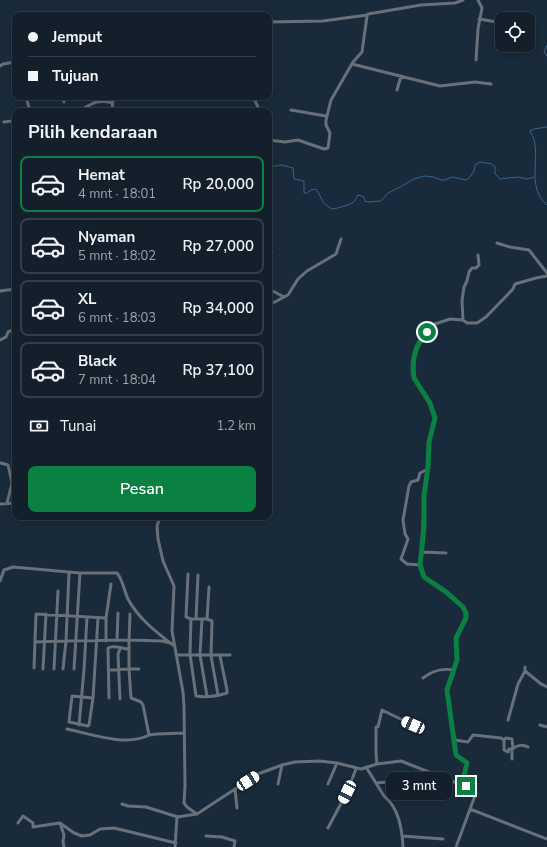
<!DOCTYPE html>
<html lang="id">
<head>
<meta charset="utf-8">
<style>
  :root { --surface:#13202c; --page:#202d38; --text:#f1f3f6; --muted:#9da3a9; --line:#323e48; --accent:#0b8043 }
  body { margin:0; font-family:"Nunito Sans",sans-serif; background:var(--page); color:var(--text); height:100vh; display:flex; flex-direction:column; font-size:15px; white-space:nowrap }
  * { box-sizing:border-box; margin:0 }
  p { font-size:13px; color:var(--muted) }
  .icon { flex:none; width:22px; height:22px; fill:none; stroke:currentColor; stroke-width:2; stroke-linecap:round; stroke-linejoin:round }
  .map { position:relative; flex:1; overflow:hidden }
  .side { position:absolute; left:12px; top:108px; width:260px; height:412px; display:flex; flex-direction:column; background:var(--surface); border-radius:8px; box-shadow:0 2px 10px #0003,0 0 0 1px var(--line) }
  .side>* { flex:none }
  .top-card { position:absolute; left:12px; top:12px; width:260px; height:88px; border-radius:8px; box-shadow:0 2px 10px #0003,0 0 0 1px var(--line); display:grid; align-content:center; height:88px; padding:0 16px; background:var(--surface) }
  .tools { position:absolute; left:495px; top:12px; display:grid; gap:8px }
  .tools a { display:grid; place-items:center; width:40px; height:40px; border-radius:8px; background:var(--surface); box-shadow:0 2px 10px #0003,0 0 0 1px var(--line); font-size:20px }
  .end { position:absolute; width:18px; height:18px; margin:-9px; border:5px solid #0b8043; background:#fff; box-shadow:0 0 0 2px #fff }
  .from { border-radius:50% }
  .bubble { position:absolute; height:28px; border-radius:8px; background:var(--surface); box-shadow:0 2px 10px #0003,0 0 0 1px var(--line); font-size:13px; font-weight:600; line-height:28px; text-align:center }
  .car { position:absolute; width:12px; height:24px; margin:-12px -6px; border-radius:5px; box-shadow:0 0 3px 1px #0007; background:linear-gradient(#fff 24%,#345 0 40%,#fff 0 76%,#345 0 86%,#fff 0) }
  .top-card b { display:flex; align-items:center; gap:14px; height:38px; font-size:15px }
  .top-card b+b { border-top:1px solid var(--line) }
  .top-card i { width:10px; height:10px; background:var(--text) }
  ul { padding:0; list-style:none }
  li { display:flex; align-items:center; gap:12px; height:56px; margin:0 8px 6px; padding:0 8px; border:2px solid var(--line); border-radius:8px }
  li div { flex:1 }
  li b { display:block; font-size:15px }
  li em { font-style:normal; font-weight:600 }
  li.selected { border-color:var(--accent) }
  li>.icon { width:36px; height:36px; stroke-width:1.5 }
  h2 { padding:0 16px; font-size:18px; line-height:48px }
  .pay { display:flex; align-items:center; gap:10px; height:44px; padding:0 16px; font-size:15px }
  .pay p { margin-inline-start:auto }
  .button { display:flex; gap:8px; margin-top:auto; padding:8px 16px }
  .button a { flex:1; height:46px; border-radius:8px; background:var(--accent); color:#fff; font-size:16px; font-weight:600; line-height:46px; text-align:center }
  .map>svg:first-child { display:block }
  .lines { fill:none; stroke-linecap:round; stroke-linejoin:round }
  .stream { stroke:#356591; stroke-width:1 }
  .street { stroke:#687079; stroke-width:3 }
  .route { stroke:#0b8043; stroke-width:5 }
</style>
</head>
<body>
<div class="map">
<svg width="547" height="847" viewBox="0 0 547 847">
  <rect width="100%" height="100%" fill="#192a3a"/>
  <g class="lines">
    <path class="stream" d="M547 45 544 52 547 56
      M547 127 534 129 530 131C532 135 535 140 535 145 538 165 528 189 547 205
      M269 167 282 165 293 168 294 179 304 181V193H307L311 190 316 189C323 199 320 202 332 209 335 209 349 205 352 203 355 202 356 198 358 195L364 197 365 201 368 202 381 201 388 193 400 187 414 179 424 176 434 177 441 180H445L452 177 466 180 469 178 474 171 475 165 480 162 492 164 495 167V174L500 179 518 177 527 179 534 177"/>
    <path class="street" d="M479 19 502 23
      M269 22 323 21 367 15
      M476 60 478 29 482 8 478 0
      M352 64 440 86 475 82 491 84
      M0 66 3 64 15 62
      M397 90 401 76
      M26 97 30 111
      M63 97 64 102
      M253 97 260 111
      M291 110 326 116
      M79 111C93 103 97 99 113 103
      M112 111 113 97
      M4 122 12 121 15 116
      M269 140 285 142 298 140 324 149 328 148 330 133 326 125V120L331 100 353 62 362 52 367 16 368 14 421 5 455 3 463 0
      M497 243 510 247 529 250 547 273
      M269 256 272 253
      M269 289 284 297
      M0 291 15 289
      M269 305 288 295 298 279 307 271 336 254 341 239
      M463 320 462 301 464 287 467 281 469 272 472 268H476L479 265 478 255
      M0 340 6 337 8 332 15 329
      M1 463 8 465 12 483 7 503
      M0 504 15 503
      M160 517 157 526 158 539 163 561 174 586 172 631 183 692 184 706 185 786 184 803 187 807 197 814 258 774 282 765 295 762 319 761 337 763 361 769 377 764 401 761 462 785
      M421 552 446 553
      M420 565 407 564 401 559 408 539 405 534 403 520 409 486 411 482 418 480 420 473 426 470 428 468
      M69 573 66 641 129 640 162 641 170 643
      M188 574 186 617 191 619
      M0 581 4 570 13 567 80 573H117C123 580 124 591 128 599 138 618 156 632 173 645
      M130 614 129 640V669H139
      M196 619 198 575
      M202 619 200 655 207 696
      M207 619 209 587
      M117 640 118 613
      M106 641V618L111 584
      M35 642 66 641 63 669
      M176 655H230
      M525 667V671L541 684 547 687
      M34 668 36 614 106 618
      M43 669 46 614
      M54 669 58 591
      M74 669 80 573
      M423 678C433 670 442 668 454 670
      M218 695 211 656 212 621 207 619H191L190 654 196 696C206 698 217 696 227 693V690L220 656
      M93 698 72 696 69 722 88 726 89 725 93 698 98 618
      M109 698 108 648C114 644 122 649 129 649
      M120 699 118 654 120 649
      M508 720 518 684 525 671
      M79 725 84 670 87 617
      M540 725 547 727
      M67 729C90 734 127 747 149 735L143 705 141 702 131 698 129 669 108 670
      M149 735 157 734 184 733
      M455 740 468 742 473 735 501 738 504 740V750L508 752 509 749H512V759
      M504 740 506 738 512 739 513 748
      M512 749C518 745 522 744 528 747
      M377 764 376 753V727H378L382 710 413 725
      M366 767 384 796C399 808 402 829 403 847
      M376 783 401 781
      M278 784 282 765
      M328 784 337 763
      M235 789 237 808
      M122 804 128 806 146 807 178 817
      M470 809 547 839
      M18 823 23 816 33 823V827L60 823 64 835 63 842 64 847
      M60 823 74 833 82 836 90 835 100 829 114 828 176 843
      M328 828 347 792 356 769
      M206 836 222 837 235 841 234 847
      M402 836 443 839
      M175 847 177 817 197 814
      M456 847 476 793 475 790 462 785 467 763 456 755 447 691 457 661 456 638 466 618V613L463 607 446 591 424 577 420 565 423 527 424 496 428 467 429 442 435 418 430 403 414 378V357L416 348 421 338 432 325 450 319 463 320 467 323H477L486 317 513 289 515 284 536 278 547 276"/>
  </g>
  <g class="lines">
    <path class="route" d="M427 332C415 345 411 360 414 378L430 403 435 418 429 442 428 467 424 496V527L420 565 424 577 446 592 463 607 466 613V618L456 638 457 660 447 690 456 755 467 763 462 785 466 786"/>
  </g>
</svg>
<div class="tools">
<a><svg class="icon" aria-label="locate" viewBox="0 0 24 24"><circle cx="12" cy="12" r="6"/><path d="M12 2v4M12 18v4M2 12h4M18 12h4"/></svg></a>
</div>
<i class="end from" style="left:427px;top:332px"></i>
<i class="end" style="left:466px;top:786px"></i>
<div class="bubble" style="left:386px;top:772px;width:66px">3 mnt</div>
<i class="car" style="left:413px;top:725px;rotate:294deg"></i>
<i class="car" style="left:248px;top:781px;rotate:57deg"></i>
<i class="car" style="left:347px;top:792px;rotate:206deg"></i>
<div class="top-card">
<b><i class="from"></i>Jemput</b>
<b><i></i>Tujuan</b>
</div>
<section class="side">
<h2>Pilih kendaraan</h2>
<ul>
<li class="selected"><svg class="icon" aria-label="car" viewBox="0 0 24 24"><path d="M5 17H2v-5l4-1 3-4h7l3 4 3 1v5h-3M9 17h6M6 11h13"/><circle cx="7" cy="17" r="2"/><circle cx="17" cy="17" r="2"/></svg><div><b>Hemat</b><p>4 mnt · 18:01</p></div><em>Rp 20,000</em></li>
<li><svg class="icon" aria-label="car" viewBox="0 0 24 24"><path d="M5 17H2v-5l4-1 3-4h7l3 4 3 1v5h-3M9 17h6M6 11h13"/><circle cx="7" cy="17" r="2"/><circle cx="17" cy="17" r="2"/></svg><div><b>Nyaman</b><p>5 mnt · 18:02</p></div><em>Rp 27,000</em></li>
<li><svg class="icon" aria-label="car" viewBox="0 0 24 24"><path d="M5 17H2v-5l4-1 3-4h7l3 4 3 1v5h-3M9 17h6M6 11h13"/><circle cx="7" cy="17" r="2"/><circle cx="17" cy="17" r="2"/></svg><div><b>XL</b><p>6 mnt · 18:03</p></div><em>Rp 34,000</em></li>
<li><svg class="icon" aria-label="car" viewBox="0 0 24 24"><path d="M5 17H2v-5l4-1 3-4h7l3 4 3 1v5h-3M9 17h6M6 11h13"/><circle cx="7" cy="17" r="2"/><circle cx="17" cy="17" r="2"/></svg><div><b>Black</b><p>7 mnt · 18:04</p></div><em>Rp 37,100</em></li>
</ul>
<div class="pay"><svg class="icon" aria-label="cash" viewBox="0 0 24 24"><path d="M3 7h18v10H3z"/><circle cx="12" cy="12" r="2"/></svg>Tunai<p>1.2 km</p></div>
<div class="button"><a>Pesan</a></div>
</section>
</div>
</body>
</html>
